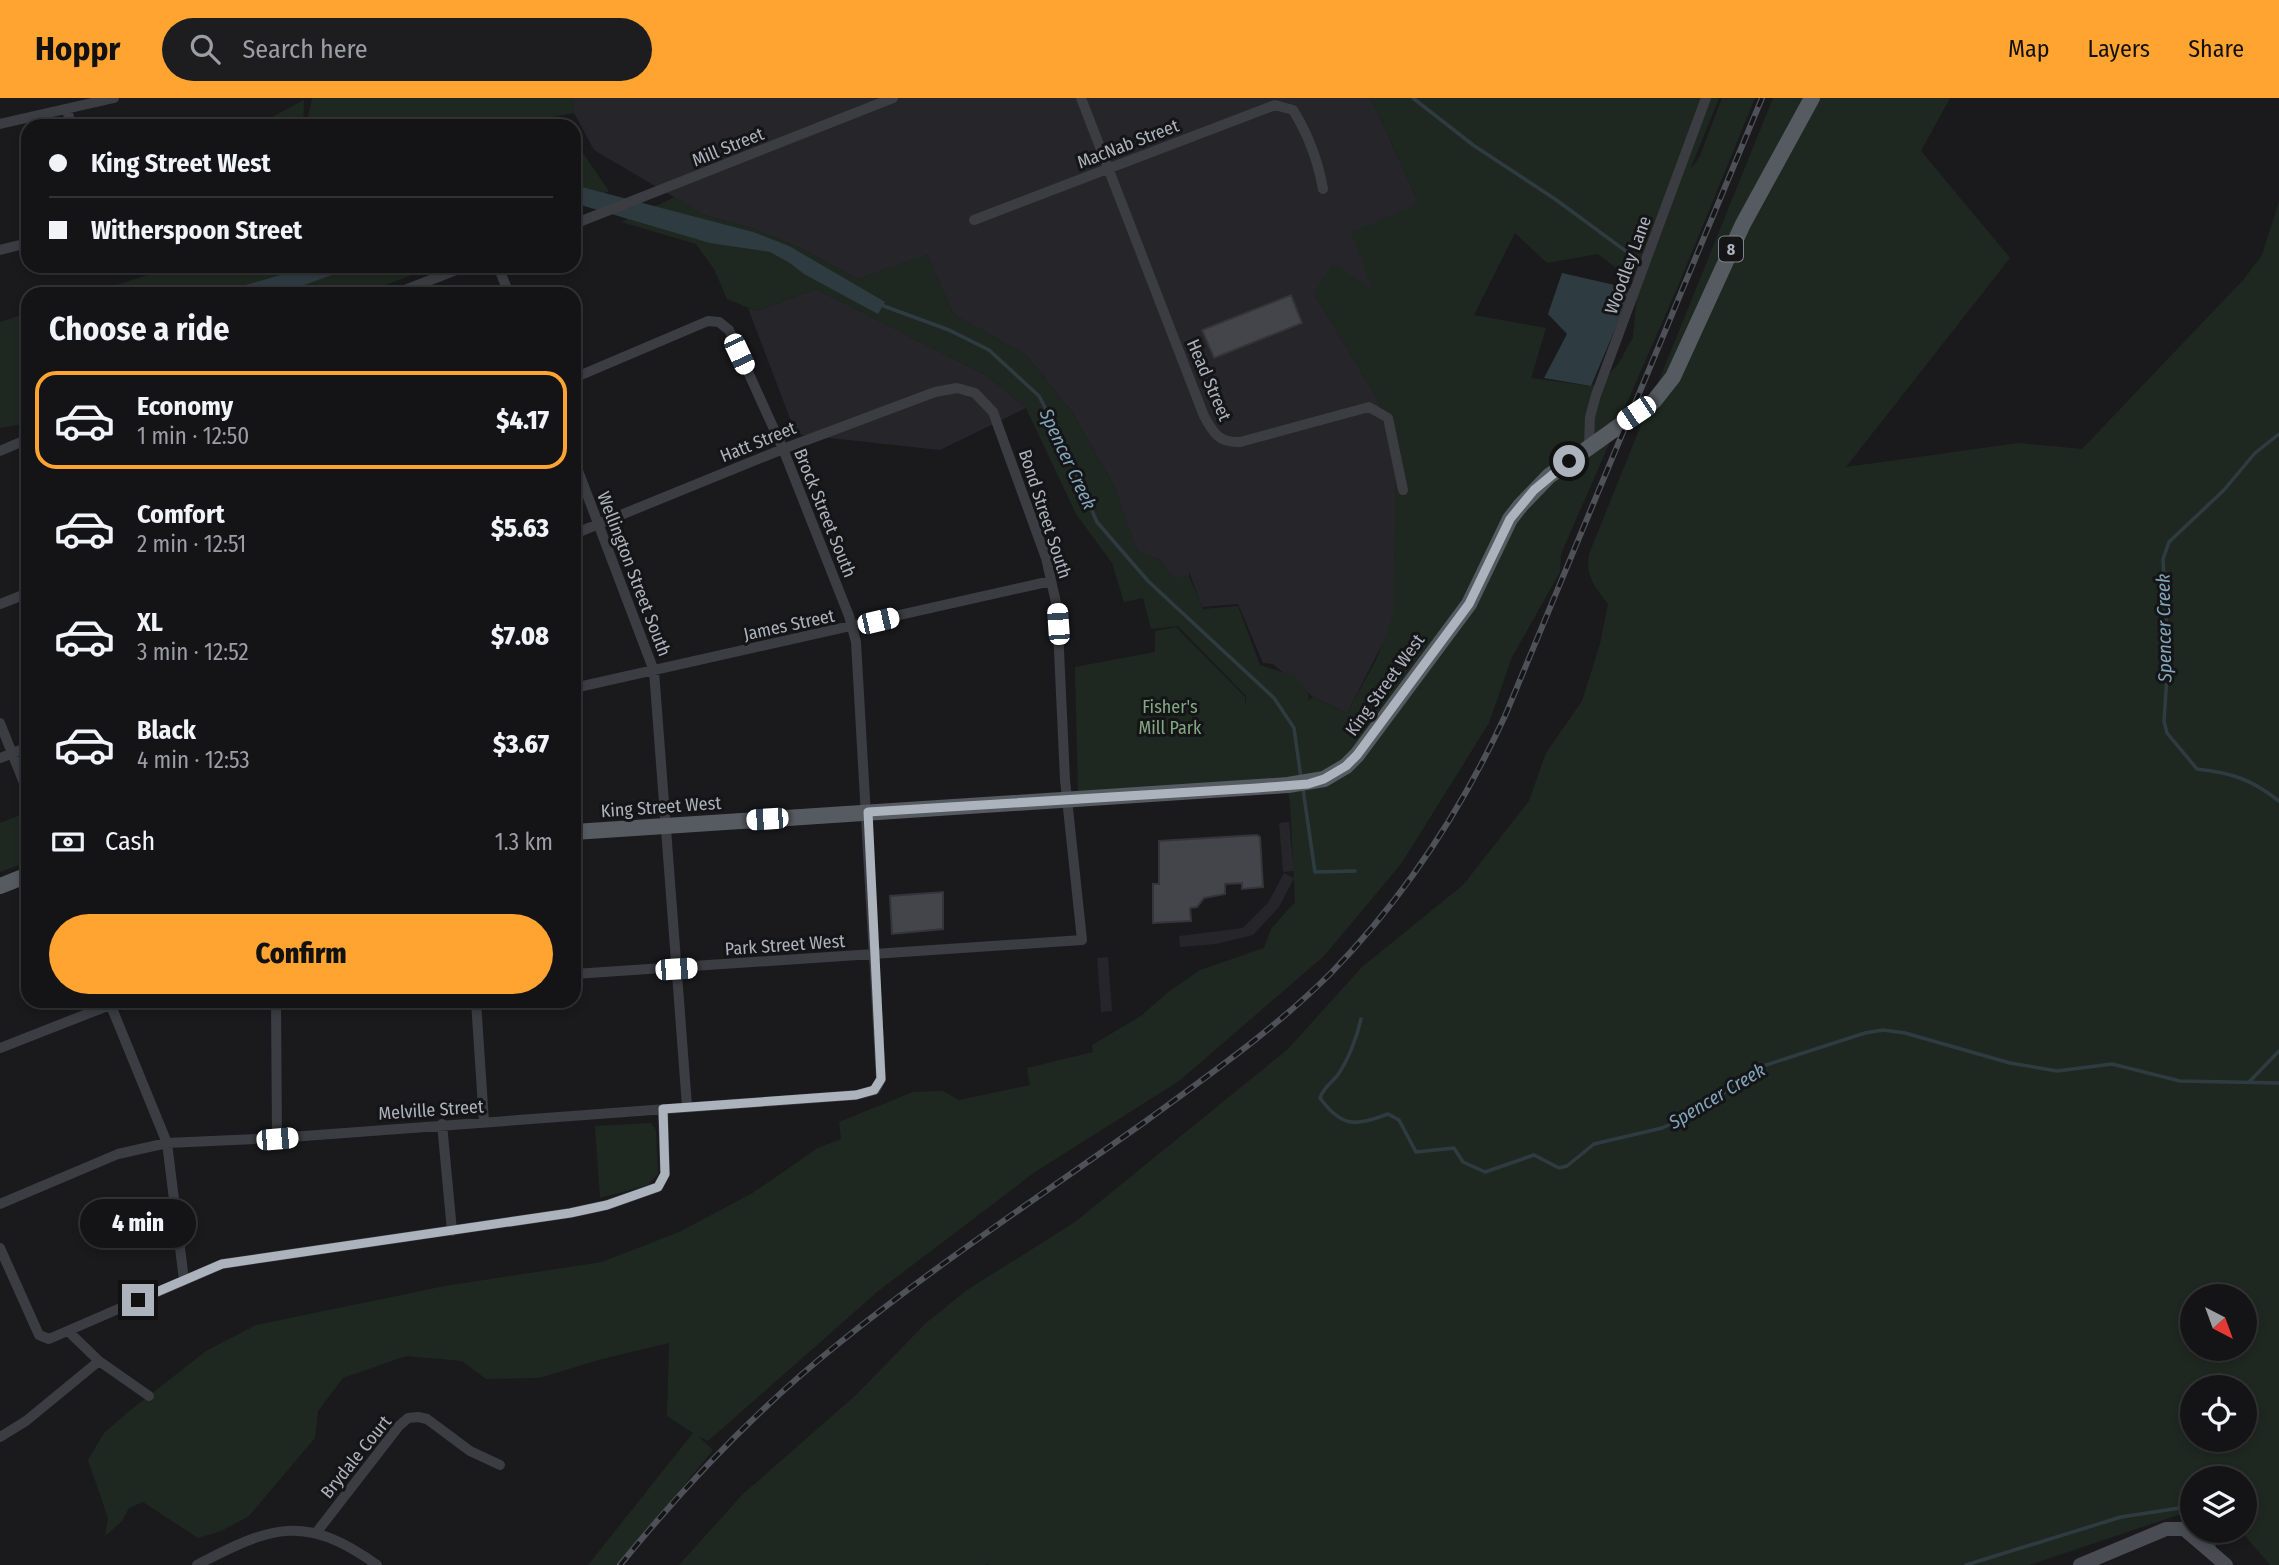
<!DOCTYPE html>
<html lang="en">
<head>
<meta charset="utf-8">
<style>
  :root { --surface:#141416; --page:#1d1d1f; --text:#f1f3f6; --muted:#9d9ea1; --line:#333335; --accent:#ffa430 }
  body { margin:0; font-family:"Fira Sans Condensed",sans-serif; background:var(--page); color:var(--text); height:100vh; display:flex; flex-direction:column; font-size:26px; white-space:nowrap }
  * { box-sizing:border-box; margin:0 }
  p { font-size:23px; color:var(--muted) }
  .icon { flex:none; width:38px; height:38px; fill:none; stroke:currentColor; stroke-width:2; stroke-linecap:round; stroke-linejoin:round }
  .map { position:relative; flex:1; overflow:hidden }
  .panel { position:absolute; left:21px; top:189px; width:560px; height:721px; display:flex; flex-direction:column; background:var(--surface); border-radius:21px; box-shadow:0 4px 10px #0003,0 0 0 2px var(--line) }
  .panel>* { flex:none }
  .banner { position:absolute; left:21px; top:21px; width:560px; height:154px; border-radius:21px; box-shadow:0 4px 10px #0003,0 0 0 2px var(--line); display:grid; align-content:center; height:154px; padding:0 28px; background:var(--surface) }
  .needle { width:46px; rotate:139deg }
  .fabs { position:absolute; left:2180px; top:1186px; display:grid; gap:14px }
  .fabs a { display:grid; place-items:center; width:77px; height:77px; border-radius:50%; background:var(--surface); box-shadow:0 4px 10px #0003,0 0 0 2px var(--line); font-size:35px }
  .end { position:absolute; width:32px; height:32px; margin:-16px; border:9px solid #acb3bd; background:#111; box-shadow:0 0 0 4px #111 }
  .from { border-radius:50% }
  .bubble { position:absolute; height:49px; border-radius:24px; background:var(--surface); box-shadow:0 4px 10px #0003,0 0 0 2px var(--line); font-size:23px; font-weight:800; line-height:49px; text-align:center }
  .car { position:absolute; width:21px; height:42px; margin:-21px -10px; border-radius:9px; box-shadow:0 0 5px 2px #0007; background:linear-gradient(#fff 24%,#345 0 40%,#fff 0 76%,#345 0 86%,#fff 0) }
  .banner b { display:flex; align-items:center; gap:24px; height:66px; font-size:26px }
  .banner b+b { border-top:2px solid var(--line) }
  .banner i { width:18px; height:18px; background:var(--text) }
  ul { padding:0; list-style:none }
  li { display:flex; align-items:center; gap:21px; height:98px; margin:0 14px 10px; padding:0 14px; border:4px solid transparent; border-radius:21px }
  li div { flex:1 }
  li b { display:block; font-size:26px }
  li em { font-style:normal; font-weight:800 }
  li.on { border-color:var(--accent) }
  li>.icon { width:63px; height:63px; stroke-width:1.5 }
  h2 { padding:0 28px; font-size:32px; line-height:84px }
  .pay { display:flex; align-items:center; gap:18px; height:77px; padding:0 28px; font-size:26px }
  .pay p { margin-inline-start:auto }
  .button { display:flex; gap:14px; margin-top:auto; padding:14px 28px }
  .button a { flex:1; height:80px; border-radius:42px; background:var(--accent); color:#111; font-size:28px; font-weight:800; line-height:80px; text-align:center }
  header { display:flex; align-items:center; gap:42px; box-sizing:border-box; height:98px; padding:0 35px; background:var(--accent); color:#111 }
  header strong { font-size:33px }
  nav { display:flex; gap:38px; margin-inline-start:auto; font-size:24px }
  .search { width:490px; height:63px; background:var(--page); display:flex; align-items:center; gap:18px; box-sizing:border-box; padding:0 24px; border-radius:38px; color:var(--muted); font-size:26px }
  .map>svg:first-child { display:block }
  .built { fill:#26262a }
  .green { fill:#1f2820; fill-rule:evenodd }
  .water { fill:#2e3c42 }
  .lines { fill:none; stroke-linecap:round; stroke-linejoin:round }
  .stream { stroke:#2e3c42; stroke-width:3.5 }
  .building { fill:#44454a; stroke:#343439; stroke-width:2 }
  .street { stroke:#3b3d42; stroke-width:10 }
  .secondary { stroke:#494c52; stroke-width:14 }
  .primary { stroke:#565a61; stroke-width:16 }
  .rail-casing { stroke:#4e5157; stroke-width:6 }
  .rail { stroke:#151518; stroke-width:3.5; stroke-dasharray:10; stroke-linecap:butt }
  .route { stroke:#acb3bd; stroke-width:9 }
  .labels { text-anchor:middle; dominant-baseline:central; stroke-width:6; stroke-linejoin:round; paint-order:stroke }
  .shield { fill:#151518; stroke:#7f848c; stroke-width:2 }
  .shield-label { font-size:16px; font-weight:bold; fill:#acb3bd }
  .street-label { font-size:18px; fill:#acb3bd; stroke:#151518 }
  .park-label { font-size:18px; fill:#83a982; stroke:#151518 }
  .water-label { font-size:19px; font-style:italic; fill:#81a5ba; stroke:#151518 }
</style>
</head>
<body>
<header>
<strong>Hoppr</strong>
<div class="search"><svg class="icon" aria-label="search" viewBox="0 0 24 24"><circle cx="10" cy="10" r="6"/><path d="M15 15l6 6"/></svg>Search here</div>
<nav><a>Map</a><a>Layers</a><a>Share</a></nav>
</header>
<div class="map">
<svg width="2279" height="1467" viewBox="0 0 2279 1467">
  <rect width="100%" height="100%" fill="#1a1a1d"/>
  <path class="built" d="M573 0H1371L1419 106 1373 192 1314 195 1379 304 1396 375 1394 513 1391 529 1347 615 1313 599 1273 566 1263 565 1238 506 1202 509 1189 474V478L1174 481 1161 462 1137 453 1114 388 1072 314 1026 257 953 216 927 157 857 181 801 150 751 130 704 117 594 52 574 15Z
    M816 191 988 278 1026 310 940 352 802 337 794 331 748 210 756 213Z
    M1289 724 1294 773 1283 774 1279 725Z
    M1284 775 1294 780 1279 809 1253 837 1216 846 1180 849 1179 838 1243 830 1268 805Z
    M1108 859 1112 913 1101 914 1097 860Z"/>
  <path class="green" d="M312 0H573L574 15 504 28H306Z
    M1371 0H1719L1690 72 1699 60 1722 0H1755L1678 188 1561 456 1560 474 1512 559 1489 625 1401 766 1324 858 1179 983 1035 1074 877 1194 708 1343 698 1338 713 1352 618 1467H588L693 1335 667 1318 669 1245 602 1261 539 1280 486 1281 462 1263 406 1258 343 1280 318 1313 315 1340 249 1418 221 1433 198 1440 143 1404 129 1410 122 1423 105 1438 108 1420 88 1362 104 1335 127 1315 206 1253 256 1227 445 1188 602 1164 679 1134 751 1096 818 1050 841 1041 839 1024 913 994 943 993 959 1002 1030 987 1027 970 1093 954 1092 947 1141 918 1167 895 1200 872 1264 850 1271 831 1295 804 1290 704 1285 679 1078 694 1075 569 1155 554V533L1176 529 1245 599 1246 612V598L1178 528 1151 531 1143 500 1124 504 1112 465 1076 416 1026 310 988 278 816 191 756 213 727 201 714 171 696 146 621 124 675 99 704 117 751 130 801 150 857 181 927 157 953 216 1026 257 1072 314 1114 388 1137 453 1161 462 1174 480 1189 478 1203 511 1238 508 1260 567 1294 578 1309 597 1308 603 1313 599 1347 615 1376 562 1393 518 1396 375 1379 304 1314 195 1333 165 1372 191 1351 134 1419 106ZM1515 135 1547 165 1598 156 1638 187 1633 239 1619 265 1606 279 1591 288 1531 280 1546 230 1474 217Z
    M1773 0H1950L1921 53 2010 160 1846 369 2019 345 2082 351 2244 181 2262 157 2279 103V1467H2270L2241 1433H2245V1381H2193V1412L2029 1467H988L990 1465 985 1467H679L743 1396 855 1298 926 1225 967 1192 1075 1124 1288 951 1362 869 1463 787 1529 703 1546 655 1582 603 1600 546 1608 506C1595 489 1585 478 1589 456ZM2193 1199H2245V1251H2193ZM2193 1290H2245V1342H2193Z
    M304 2 303 28H255Z
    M574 42 609 93 574 109Z
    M160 168H435L362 196H88L160 173Z
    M28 215V325L0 330V224Z
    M23 716 28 729V764L0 774V725Z
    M651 1025 656 1032 658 1076 648 1087 600 1100 595 1028Z"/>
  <path class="water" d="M574 87 753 134 789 148 885 204 878 216 804 176 790 165 770 154 710 145 574 105Z
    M311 168H357L279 196H215Z
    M1562 175 1632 191 1591 288 1544 280 1567 236 1548 216Z"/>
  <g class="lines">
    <path class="stream" d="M1413 0 1473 47 1555 101 1642 165
      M881 207 949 232 989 252 1039 298 1056 331 1097 424 1148 483 1274 600 1294 630 1301 680
      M2279 336 2255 355 2224 392 2169 444 2163 461 2168 563 2164 623 2167 635 2197 671C2232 675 2251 681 2279 703
      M1303 691 1315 774 1355 773
      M1361 921C1357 939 1348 963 1337 978 1330 986 1323 990 1320 1000 1342 1030 1355 1028 1388 1016L1399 1022 1416 1054 1454 1050 1463 1064 1485 1074 1534 1057 1559 1070 1567 1068 1594 1046 1662 1030 1693 1016 1763 968 1865 935 1883 932 1905 935 2010 965 2057 973 2112 966 2180 983 2279 985
      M2250 983 2279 953
      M2213 1433 2214 1449
      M1966 1467 2121 1419 2193 1408"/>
  </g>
  <path class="building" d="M1291 197 1302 225 1214 260 1202 232Z
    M1257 737 1260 739 1263 789 1242 791V785L1225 786V796L1204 800 1197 809 1190 810 1191 823 1153 825V786H1159V743Z
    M943 794V831L892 836 890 798Z"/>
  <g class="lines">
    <path class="street" d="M1081 0 1204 318C1214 335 1218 345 1240 344L1369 309 1388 320 1403 392
      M67 11 71 28
      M0 26 114 0
      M974 122 1275 7 1293 12C1308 36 1318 63 1323 91
      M574 126 893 0
      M0 152 28 145
      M498 168 509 196
      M395 196 466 168
      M1589 348 1590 319 1596 297 1706 0
      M0 353 28 341
      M574 362 654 573 687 1008
      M574 436 783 351 935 294 957 290 975 295 993 314 1046 460 1057 509 1065 682 1082 842 574 876
      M0 506 28 495
      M574 590 1051 483
      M0 625 28 695
      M0 660 28 649
      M109 903 167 1045 184 1182
      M276 903 277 1040
      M476 903 484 1024
      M0 950 110 907 163 903
      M442 1026 452 1133
      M0 1106 118 1056 167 1045 277 1040 856 997 875 992 881 981 856 544 849 518 783 351 729 232 719 224 708 223 574 280
      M0 1150 39 1237 49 1241 222 1166 570 1115 607 1107 658 1089 665 1076 663 1011
      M68 1233 99 1263 149 1298
      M0 1339 26 1323 99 1263
      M316 1435 399 1328 408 1320 418 1319 427 1321 470 1353 500 1367
      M197 1467C271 1428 305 1415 377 1467"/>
    <path class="secondary" d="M2080 1467 2166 1431H2184L2226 1467"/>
    <path class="primary" d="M574 734 1288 687 1324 681 1346 668 1357 657 1469 506 1510 421 1521 407 1549 378 1654 303 1673 279 1743 126 1812 0
      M0 788 28 777"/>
    <g class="rail-casing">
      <path id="rail" d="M620 1467C686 1386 757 1311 838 1246 937 1166 1043 1096 1146 1023 1210 976 1275 931 1331 875 1404 800 1461 713 1505 618L1762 0"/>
    </g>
    <use href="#rail" class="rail"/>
  </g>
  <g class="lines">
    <path class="route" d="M138 1202 222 1166 570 1115 607 1107 658 1089 665 1076 663 1011 856 997 874 992 881 981 868 714 1257 690 1308 686 1324 681 1346 668 1357 657 1469 506 1510 421 1534 392 1569 363"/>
  </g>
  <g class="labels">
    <rect class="shield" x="1719" y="138.5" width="24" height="25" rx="5"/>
    <g class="shield-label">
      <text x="1731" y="151">8</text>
    </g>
    <g class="street-label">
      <text transform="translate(1128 46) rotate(-21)">MacNab Street</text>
      <text transform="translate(728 49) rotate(-22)">Mill Street</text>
      <text transform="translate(1628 167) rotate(-70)">Woodley Lane</text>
      <text transform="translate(1209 282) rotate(67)">Head Street</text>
      <text transform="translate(758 344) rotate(-22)">Hatt Street</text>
      <text transform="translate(825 415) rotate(68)">Brock Street South</text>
      <text transform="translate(1045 416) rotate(72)">Bond Street South</text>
      <text transform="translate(634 476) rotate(69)">Wellington Street South</text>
      <text transform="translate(789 527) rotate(-12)">James Street</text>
      <text transform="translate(1385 587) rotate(-54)">King Street West</text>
      <text transform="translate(661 709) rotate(-4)">King Street West</text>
      <text transform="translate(785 847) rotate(-4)">Park Street West</text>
      <text transform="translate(431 1012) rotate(-4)">Melville Street</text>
      <text transform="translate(356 1359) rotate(-51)">Brydale Court</text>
    </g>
    <g class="park-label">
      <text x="1170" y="609">Fisher's<tspan x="1170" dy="21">Mill Park</tspan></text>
    </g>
    <g class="water-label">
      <text transform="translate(1068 361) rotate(65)">Spencer Creek</text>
      <text transform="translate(2164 530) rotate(-91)">Spencer Creek</text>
      <text transform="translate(1717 998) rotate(-31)">Spencer Creek</text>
    </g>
  </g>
</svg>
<div class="fabs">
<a><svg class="needle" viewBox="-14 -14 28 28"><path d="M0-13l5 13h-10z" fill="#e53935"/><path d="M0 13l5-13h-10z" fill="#9d9ea1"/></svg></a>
<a><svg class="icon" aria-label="locate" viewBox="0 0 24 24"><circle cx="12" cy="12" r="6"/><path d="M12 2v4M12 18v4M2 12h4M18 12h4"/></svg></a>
<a><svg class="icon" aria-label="layers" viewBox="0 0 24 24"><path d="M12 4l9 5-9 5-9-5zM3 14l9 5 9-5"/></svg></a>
</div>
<i class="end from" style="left:1569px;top:363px"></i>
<i class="end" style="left:138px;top:1202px"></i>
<div class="bubble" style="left:80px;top:1101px;width:116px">4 min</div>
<i class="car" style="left:739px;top:256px;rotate:155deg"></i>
<i class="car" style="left:1636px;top:315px;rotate:236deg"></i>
<i class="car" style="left:878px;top:523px;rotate:77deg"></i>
<i class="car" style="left:1058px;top:526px;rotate:356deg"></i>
<i class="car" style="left:767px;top:721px;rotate:266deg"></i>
<i class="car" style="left:676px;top:871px;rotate:86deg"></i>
<i class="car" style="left:277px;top:1041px;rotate:85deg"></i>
<div class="banner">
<b><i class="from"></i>King Street West</b>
<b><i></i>Witherspoon Street</b>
</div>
<section class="panel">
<h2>Choose a ride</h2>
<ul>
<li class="on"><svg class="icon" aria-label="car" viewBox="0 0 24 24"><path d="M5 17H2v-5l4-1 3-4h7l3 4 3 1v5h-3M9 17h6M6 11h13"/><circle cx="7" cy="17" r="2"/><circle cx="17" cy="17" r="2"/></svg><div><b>Economy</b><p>1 min · 12:50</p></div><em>$4.17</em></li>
<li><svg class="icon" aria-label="car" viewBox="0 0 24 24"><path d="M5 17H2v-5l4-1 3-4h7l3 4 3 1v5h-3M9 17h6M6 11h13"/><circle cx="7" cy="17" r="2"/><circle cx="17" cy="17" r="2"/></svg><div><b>Comfort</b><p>2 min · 12:51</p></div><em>$5.63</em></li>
<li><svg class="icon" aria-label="car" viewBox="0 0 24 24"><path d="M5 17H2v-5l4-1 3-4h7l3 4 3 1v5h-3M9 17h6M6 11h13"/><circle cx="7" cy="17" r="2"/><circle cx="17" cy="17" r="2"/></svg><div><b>XL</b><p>3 min · 12:52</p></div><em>$7.08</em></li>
<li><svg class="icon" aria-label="car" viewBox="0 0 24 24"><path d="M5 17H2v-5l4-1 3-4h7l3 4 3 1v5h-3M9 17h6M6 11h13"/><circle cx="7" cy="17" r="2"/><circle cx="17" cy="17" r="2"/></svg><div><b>Black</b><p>4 min · 12:53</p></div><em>$3.67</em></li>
</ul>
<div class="pay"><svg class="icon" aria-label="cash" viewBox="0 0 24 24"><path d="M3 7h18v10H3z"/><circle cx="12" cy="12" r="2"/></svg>Cash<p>1.3 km</p></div>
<div class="button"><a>Confirm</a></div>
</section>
</div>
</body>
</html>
